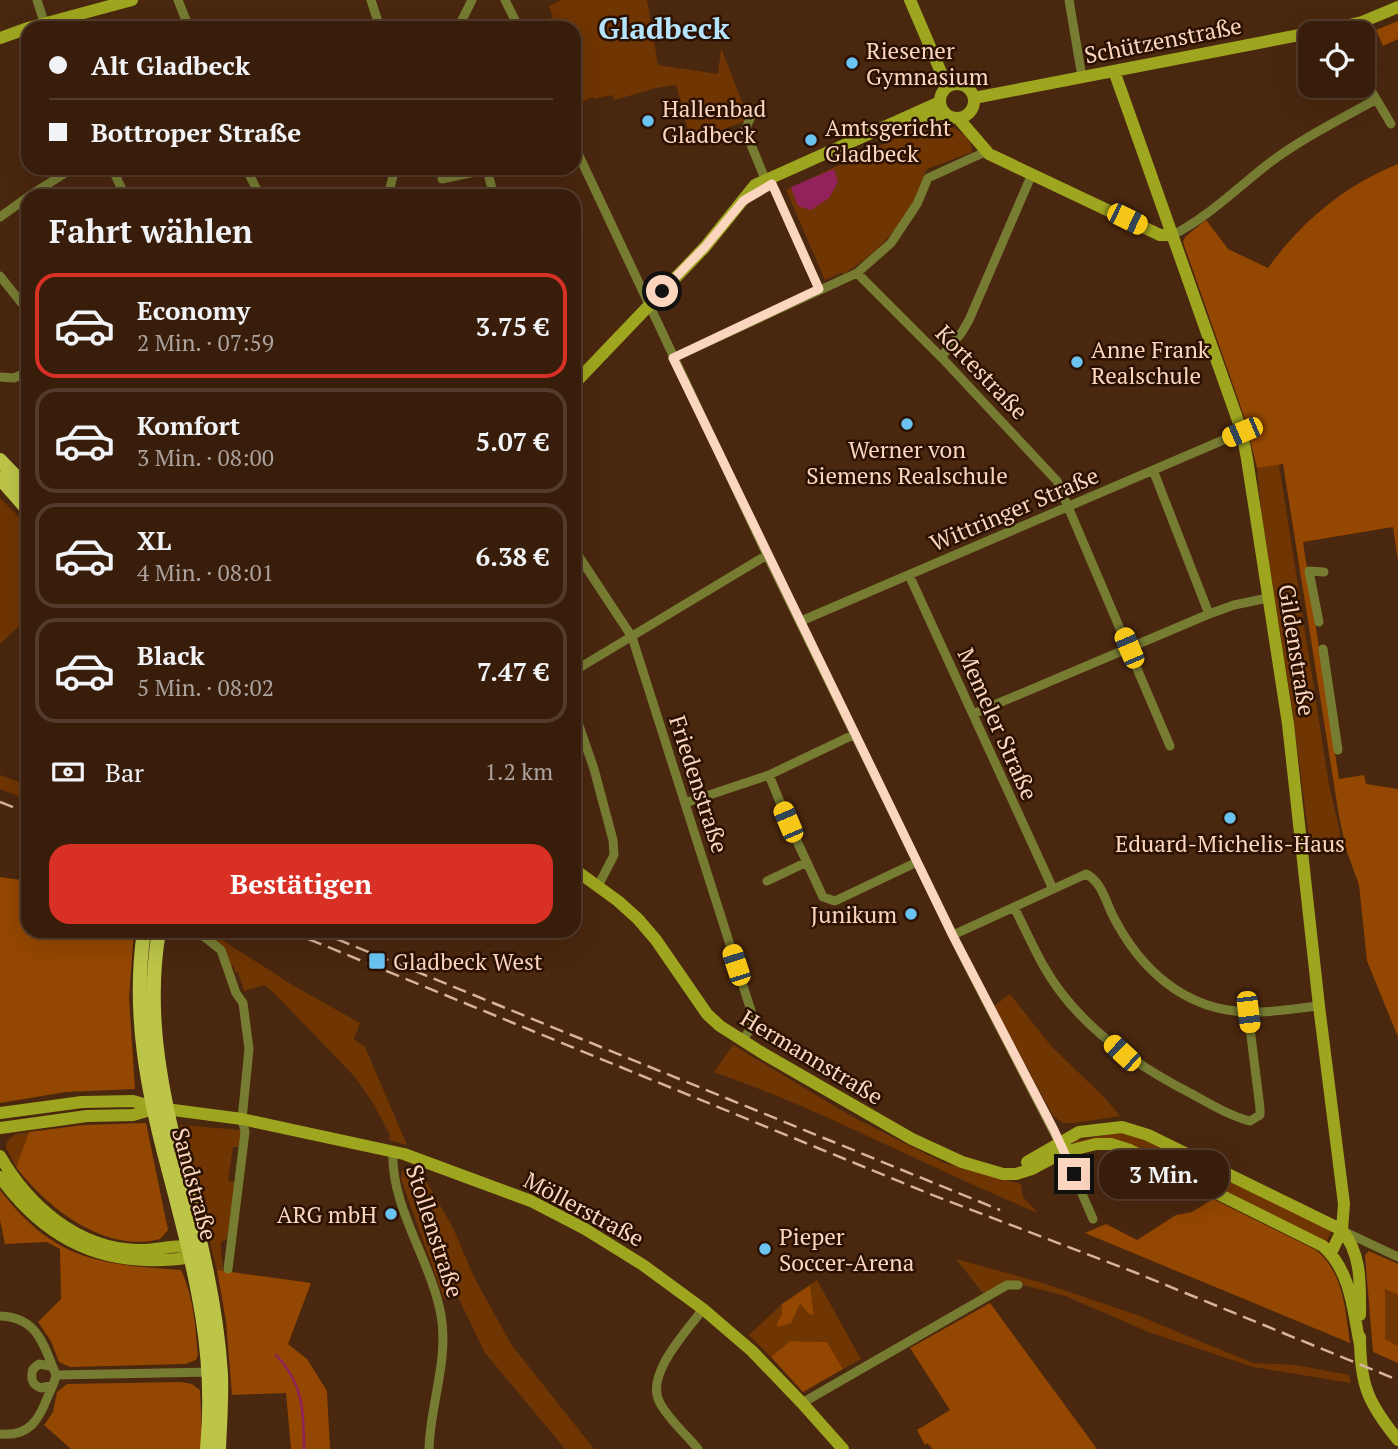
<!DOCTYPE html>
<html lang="de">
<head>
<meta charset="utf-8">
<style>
  :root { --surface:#381d0b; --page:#3f2614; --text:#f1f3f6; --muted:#aba29d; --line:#523b2c; --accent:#d93025 }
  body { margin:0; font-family:"PT Serif",serif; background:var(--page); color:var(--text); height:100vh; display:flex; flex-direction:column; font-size:26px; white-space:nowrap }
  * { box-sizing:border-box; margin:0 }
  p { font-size:23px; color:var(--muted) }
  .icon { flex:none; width:38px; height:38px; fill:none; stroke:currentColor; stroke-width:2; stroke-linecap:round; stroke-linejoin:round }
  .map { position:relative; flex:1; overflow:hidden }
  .details { position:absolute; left:21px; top:189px; width:560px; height:749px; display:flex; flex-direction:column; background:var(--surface); border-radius:21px; box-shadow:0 7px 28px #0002,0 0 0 2px var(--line) }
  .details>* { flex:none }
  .banner { position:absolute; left:21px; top:21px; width:560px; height:154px; border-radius:21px; box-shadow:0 7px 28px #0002,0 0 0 2px var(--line); display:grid; align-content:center; height:154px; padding:0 28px; background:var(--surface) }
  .controls { position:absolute; left:1298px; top:21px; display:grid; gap:14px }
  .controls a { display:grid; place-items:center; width:77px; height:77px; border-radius:14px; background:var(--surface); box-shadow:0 7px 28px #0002,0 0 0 2px var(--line); font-size:35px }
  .end { position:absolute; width:32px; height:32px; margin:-16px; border:9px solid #fbd5be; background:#111; box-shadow:0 0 0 4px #111 }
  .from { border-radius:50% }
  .bubble { position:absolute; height:49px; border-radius:21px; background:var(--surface); box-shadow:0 7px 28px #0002,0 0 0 2px var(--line); font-size:23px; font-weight:600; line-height:49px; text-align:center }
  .car { position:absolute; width:21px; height:42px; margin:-21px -10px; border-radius:9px; box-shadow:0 0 5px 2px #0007; background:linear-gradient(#f5c518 24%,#345 0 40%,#f5c518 0 76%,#345 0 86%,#f5c518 0) }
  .banner b { display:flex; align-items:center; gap:24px; height:66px; font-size:26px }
  .banner b+b { border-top:2px solid var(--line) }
  .banner i { width:18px; height:18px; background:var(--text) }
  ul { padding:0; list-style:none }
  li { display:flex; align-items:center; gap:21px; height:105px; margin:0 14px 10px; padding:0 14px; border:4px solid var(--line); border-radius:21px }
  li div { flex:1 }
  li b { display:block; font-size:26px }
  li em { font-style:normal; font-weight:600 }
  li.selected { border-color:var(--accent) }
  li>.icon { width:63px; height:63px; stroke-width:1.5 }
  h2 { padding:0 28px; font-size:32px; line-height:84px }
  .pay { display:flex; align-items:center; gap:18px; height:77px; padding:0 28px; font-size:26px }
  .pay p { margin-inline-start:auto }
  .primary-button { display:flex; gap:14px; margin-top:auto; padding:14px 28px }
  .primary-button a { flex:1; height:80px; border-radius:21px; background:var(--accent); color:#fff; font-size:28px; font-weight:600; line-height:80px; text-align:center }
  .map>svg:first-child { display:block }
  .green { fill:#6f3503 }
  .forest { fill:#944700 }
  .water { fill:#91225c }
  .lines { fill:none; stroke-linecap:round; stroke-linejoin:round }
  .stream { stroke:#91225c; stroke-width:2.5 }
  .street { stroke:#777c33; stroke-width:9 }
  .secondary { stroke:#9ea61f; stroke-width:12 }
  .primary { stroke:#bcc548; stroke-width:14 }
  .rail { stroke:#d8b39c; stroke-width:2.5; stroke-dasharray:14 7; stroke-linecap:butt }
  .primary-bridge { stroke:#bcc548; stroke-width:14 }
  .route { stroke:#fbd5be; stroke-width:9 }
  .poi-dot { fill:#6ac3f1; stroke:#2b1101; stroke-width:2.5 }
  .labels { text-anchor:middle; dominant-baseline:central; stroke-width:5; stroke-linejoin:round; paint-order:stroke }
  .street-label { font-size:23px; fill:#fbd5be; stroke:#2b1101 }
  .poi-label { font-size:23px; fill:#fbd5be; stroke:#2b1101; text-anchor:start }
  .district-label { font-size:30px; font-weight:bold; fill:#b4e3fd; stroke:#2b1101 }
</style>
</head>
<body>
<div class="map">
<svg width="1398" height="1449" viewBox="0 0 1398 1449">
  <rect width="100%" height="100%" fill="#4a270f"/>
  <path class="green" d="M561 0H647L658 65 718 74 721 48 749 120 691 141 676 85 656 88 615 100 612 95 594 99 593 97 574 106V28L531 27 553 17 549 6Z
    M934 120C949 125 973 134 972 152L927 169C920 184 915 200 906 214 891 238 867 260 844 274L841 273 825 280 786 190Z
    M1279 464 1329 785 1340 832V839L1334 846 1310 847 1292 707 1261 511 1257 468Z
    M0 498 28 526V618L0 644Z
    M0 775 28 785V800L0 789Z
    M198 931H205L216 936 294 986 360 1023 354 1039 365 1047 407 1145 389 1140 390 1135 373 1103 355 1077 277 996 265 985 244 991 238 972H235L233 965 230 966C224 946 217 939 198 931Z
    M1010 994 1051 1046 1104 1097 1120 1116 1075 1123H1063L1053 1116 994 1006Z
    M733 1045 851 1116 944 1163 1021 1184 1023 1197 1038 1213C929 1168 825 1111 714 1072Z
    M180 1125 242 1130 241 1147H233L228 1180 235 1182 227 1239 221 1242C220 1256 224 1261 223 1271L217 1270Z
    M29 1132 16 1167 6 1148 7 1141 16 1134Z
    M1120 1132 1135 1135 1332 1230 1326 1242 1118 1142 1076 1144 1074 1141Z
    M409 1168 425 1172 426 1181 453 1228 475 1279 511 1344 594 1449H565L485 1353 456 1293 444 1299 401 1179 402 1171Z
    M956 1259 1043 1283 1137 1315 1253 1363 1296 1365 1349 1375 1351 1383 1253 1367 1151 1333 1065 1296 1019 1284 1003 1282 990 1292H982Z
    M817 1280 861 1359 843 1369 827 1342 790 1341 771 1357 749 1335 782 1304 783 1312 780 1318 791 1323 800 1304 808 1313 814 1311 810 1285Z
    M1385 1288 1398 1295V1346L1385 1340Z"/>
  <path class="forest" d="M1398 21V39L1383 46 1376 30Z
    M1398 164V561L1393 527 1303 542 1339 779 1364 775 1366 784 1398 789V1037L1367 961 1359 885 1346 849 1339 816 1283 464 1257 468 1245 419 1183 242 1185 237 1206 220 1228 249 1268 268C1301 222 1345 185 1398 164Z
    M0 877 28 881V931H134L129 997 135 1089 66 1092 0 1103Z
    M146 1123 168 1230 160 1239C105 1254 46 1207 16 1167L29 1132 84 1125Z
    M0 1190C54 1260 97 1264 181 1270 194 1299 195 1324 198 1355L196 1360 185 1364 70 1367 59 1362 51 1341 38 1322 61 1299 60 1249 47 1242 5 1244 0 1220Z
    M1213 1199 1316 1250C1344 1273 1345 1309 1350 1343L1085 1233 1106 1224 1137 1240 1176 1215 1192 1212Z
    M1369 1251 1398 1264V1295L1385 1289V1339L1398 1346V1363L1373 1352 1365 1255Z
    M217 1270 311 1283 288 1344 307 1359 327 1391 330 1449H291L286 1393 232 1395 226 1321Z
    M810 1285 814 1314 810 1315 800 1304 791 1323 777 1327V1323L782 1314V1304Z
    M990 1303 1097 1449H933L927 1443 925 1445 917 1430 950 1410 910 1348Z
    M790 1341 827 1342 843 1369 803 1392 771 1357Z
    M181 1382 192 1384 200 1390 202 1435 200 1449H71L44 1425 53 1412 57 1392 67 1384Z"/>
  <path class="water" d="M834 169 838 182 829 198 811 210 798 206 791 187Z"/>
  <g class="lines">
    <path class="stream" d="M276 1355C303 1383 304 1411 304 1449"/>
    <path class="street" d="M37 0 46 28
      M178 0 189 28
      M371 0 380 28
      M505 0 519 28
      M1069 0 1082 77
      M458 28 472 0
      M1363 77 1391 124
      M748 114 750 119 745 130 763 174 775 190 819 289
      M574 145 767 555 964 958 1064 1152 1093 1219
      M112 168 125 196
      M246 168 260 196
      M487 170 494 196
      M442 179 493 168
      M29 196 73 168
      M388 196 395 168
      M0 217 28 197
      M1172 235C1202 222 1241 185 1268 164 1301 139 1339 120 1375 100
      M857 273 943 359 1057 481 1170 746
      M0 276 28 311
      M941 357 962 332 969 320 1032 174
      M673 358 857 273 891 243 917 204 928 178 985 152
      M0 377 14 378 28 372
      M1153 470 1209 614
      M574 549 632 637 753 1017 752 1025 743 1041
      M909 575 1053 889
      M801 621 1242 432
      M1319 622 1309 571 1324 572
      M1323 649 1338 750
      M574 671 767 555
      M574 711 594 769 613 840 614 855 598 886
      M973 714 1209 614 1234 605 1268 598
      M769 775 788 822 823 897 835 901 917 862
      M685 803 769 775 855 734
      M767 881 807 862
      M1014 907C1024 927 1033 947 1043 965 1075 1023 1135 1065 1192 1094 1210 1104 1230 1116 1250 1121L1260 1115V1108L1248 1012
      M191 933 202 935 221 950 236 993 243 1003 249 1049 242 1119 245 1132 228 1269
      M953 935 1086 874C1100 880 1106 901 1112 914 1139 968 1184 1011 1249 1012 1272 1013 1296 1008 1319 1006
      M393 1151C390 1206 431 1260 441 1315 449 1360 430 1405 429 1449
      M1343 1231 1398 1257
      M0 1316C38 1317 44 1346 56 1375
      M50 1366 39 1364 33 1369C30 1378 32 1385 41 1388L52 1385
      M56 1375 212 1372
      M802 1403 1007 1285H1018
      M0 1434C29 1437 39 1420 48 1396 51 1389 55 1382 56 1375
      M698 1449C686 1434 669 1420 660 1403 644 1375 687 1331 703 1309"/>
    <path class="secondary" d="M910 0 943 77 945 89
      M28 28 132 0
      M0 38 28 28
      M1114 71C1157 191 1199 311 1242 432L1247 459 1288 724 1319 1006 1344 1204 1342 1230 1331 1253
      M940 101a17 17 0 1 1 34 0a17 17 0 1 1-34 0Z
      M974 98 1341 27 1362 22 1398 7
      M924 117 945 113
      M958 118 989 154 1160 235H1172
      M574 384 705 247 755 185 940 102
      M574 869 618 901 638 919 656 940 707 1014 720 1026 764 1054 912 1139 962 1162 1003 1174H1016L1032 1169 1064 1152 1096 1144H1111L1130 1150 1323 1246C1351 1271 1353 1310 1360 1345
      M0 1113 82 1102 133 1101 158 1108 242 1119 404 1154 531 1201 585 1229 643 1265 703 1309 752 1351 802 1403 843 1449
      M0 1128 87 1116 133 1115 157 1108
      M0 1156C29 1206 77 1248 137 1250 160 1251 180 1241 201 1250 189 1260 176 1259 161 1260 91 1263 40 1232 0 1177
      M1027 1162 1079 1132 1122 1127 1148 1135 1342 1230C1362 1255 1360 1284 1360 1315
      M1360 1337C1360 1385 1368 1403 1398 1440"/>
    <path class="primary" d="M0 460 28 489
      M0 478 28 510
      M173 1136C194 1214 216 1293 221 1374 222 1399 220 1424 219 1449
      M168 1168C193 1265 217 1347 207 1449"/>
    <path class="rail" d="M0 802 28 813
      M289 931 930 1194 1134 1272 1398 1380
      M317 931 1000 1210"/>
    <path class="primary-bridge" d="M144 931C132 1012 147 1090 168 1168
      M159 931C147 1001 157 1068 173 1136"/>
  </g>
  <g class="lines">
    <path class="route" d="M662 291 705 247 743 201 772 184 819 289 673 358 953 936 1054 1130 1074 1174"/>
  </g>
  <g class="poi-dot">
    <circle cx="852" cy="63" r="7"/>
    <circle cx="648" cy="121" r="7"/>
    <circle cx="811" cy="140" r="7"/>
    <circle cx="1077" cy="362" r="7"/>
    <circle cx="907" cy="424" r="7"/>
    <circle cx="1230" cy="818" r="7"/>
    <circle cx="911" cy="914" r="7"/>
    <rect x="368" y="952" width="18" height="18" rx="3.5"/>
    <circle cx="391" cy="1214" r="7"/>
    <circle cx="765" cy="1249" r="7"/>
  </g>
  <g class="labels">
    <g class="street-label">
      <text transform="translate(1163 40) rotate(-11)">Schützenstraße</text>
      <text transform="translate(982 372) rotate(46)">Kortestraße</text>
      <text transform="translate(1014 509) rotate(-23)">Wittringer Straße</text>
      <text transform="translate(1297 650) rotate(81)">Gildenstraße</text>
      <text transform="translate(998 724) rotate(66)">Memeler Straße</text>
      <text transform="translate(699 784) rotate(72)">Friedenstraße</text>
      <text transform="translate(812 1057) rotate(31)">Hermannstraße</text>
      <text transform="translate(195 1184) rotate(75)">Sandstraße</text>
      <text transform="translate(584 1209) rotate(28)">Möllerstraße</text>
      <text transform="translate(435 1231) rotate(72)">Stollenstraße</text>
    </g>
    <g class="poi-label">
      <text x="866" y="50">Riesener<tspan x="866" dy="26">Gymnasium</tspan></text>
      <text x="662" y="108">Hallenbad<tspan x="662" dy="26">Gladbeck</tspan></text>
      <text x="825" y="127">Amtsgericht<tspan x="825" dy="26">Gladbeck</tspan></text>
      <text x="1091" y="349">Anne Frank<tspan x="1091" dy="26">Realschule</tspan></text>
      <text x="907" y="449" text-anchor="middle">Werner von<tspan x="907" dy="26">Siemens Realschule</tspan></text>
      <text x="1230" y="843" text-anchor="middle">Eduard-Michelis-Haus</text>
      <text x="897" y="914" text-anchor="end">Junikum</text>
      <text x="393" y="961">Gladbeck West</text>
      <text x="377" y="1214" text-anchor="end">ARG mbH</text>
      <text x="779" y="1236">Pieper<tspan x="779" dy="26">Soccer-Arena</tspan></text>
    </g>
    <g class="district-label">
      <text x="664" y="28">Gladbeck</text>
    </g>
  </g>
</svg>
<div class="controls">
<a><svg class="icon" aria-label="locate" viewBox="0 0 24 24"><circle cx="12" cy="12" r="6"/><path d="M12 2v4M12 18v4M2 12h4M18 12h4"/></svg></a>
</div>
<i class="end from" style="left:662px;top:291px"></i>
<i class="end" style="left:1074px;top:1174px"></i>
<div class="bubble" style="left:1099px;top:1150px;width:130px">3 Min.</div>
<i class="car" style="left:1127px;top:219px;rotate:116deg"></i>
<i class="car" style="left:1242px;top:432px;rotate:247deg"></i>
<i class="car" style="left:1129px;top:648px;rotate:337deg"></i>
<i class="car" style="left:788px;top:822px;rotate:337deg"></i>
<i class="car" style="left:736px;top:965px;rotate:342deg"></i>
<i class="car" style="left:1248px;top:1012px;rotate:173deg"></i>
<i class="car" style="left:1122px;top:1053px;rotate:313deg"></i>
<div class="banner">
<b><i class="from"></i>Alt Gladbeck</b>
<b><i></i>Bottroper Straße</b>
</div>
<section class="details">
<h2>Fahrt wählen</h2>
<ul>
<li class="selected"><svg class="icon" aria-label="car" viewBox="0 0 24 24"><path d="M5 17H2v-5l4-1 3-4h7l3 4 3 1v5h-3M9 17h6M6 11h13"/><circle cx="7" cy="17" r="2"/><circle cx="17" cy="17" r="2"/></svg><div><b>Economy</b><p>2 Min. · 07:59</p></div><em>3.75 €</em></li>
<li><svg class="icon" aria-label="car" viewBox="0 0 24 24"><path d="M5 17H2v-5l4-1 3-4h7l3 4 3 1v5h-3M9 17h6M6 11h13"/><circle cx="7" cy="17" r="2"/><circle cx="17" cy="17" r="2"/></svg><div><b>Komfort</b><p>3 Min. · 08:00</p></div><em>5.07 €</em></li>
<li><svg class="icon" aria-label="car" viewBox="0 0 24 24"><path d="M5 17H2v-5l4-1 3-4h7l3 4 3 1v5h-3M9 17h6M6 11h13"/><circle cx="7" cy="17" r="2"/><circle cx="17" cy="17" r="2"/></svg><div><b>XL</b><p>4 Min. · 08:01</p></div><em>6.38 €</em></li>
<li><svg class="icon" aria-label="car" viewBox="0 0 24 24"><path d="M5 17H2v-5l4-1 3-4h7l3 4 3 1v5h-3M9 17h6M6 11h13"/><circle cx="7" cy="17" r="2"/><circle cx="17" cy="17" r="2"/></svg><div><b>Black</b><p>5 Min. · 08:02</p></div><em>7.47 €</em></li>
</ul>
<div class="pay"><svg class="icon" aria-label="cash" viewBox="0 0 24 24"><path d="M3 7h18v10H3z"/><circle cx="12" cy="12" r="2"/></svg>Bar<p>1.2 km</p></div>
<div class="primary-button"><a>Bestätigen</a></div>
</section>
</div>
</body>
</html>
